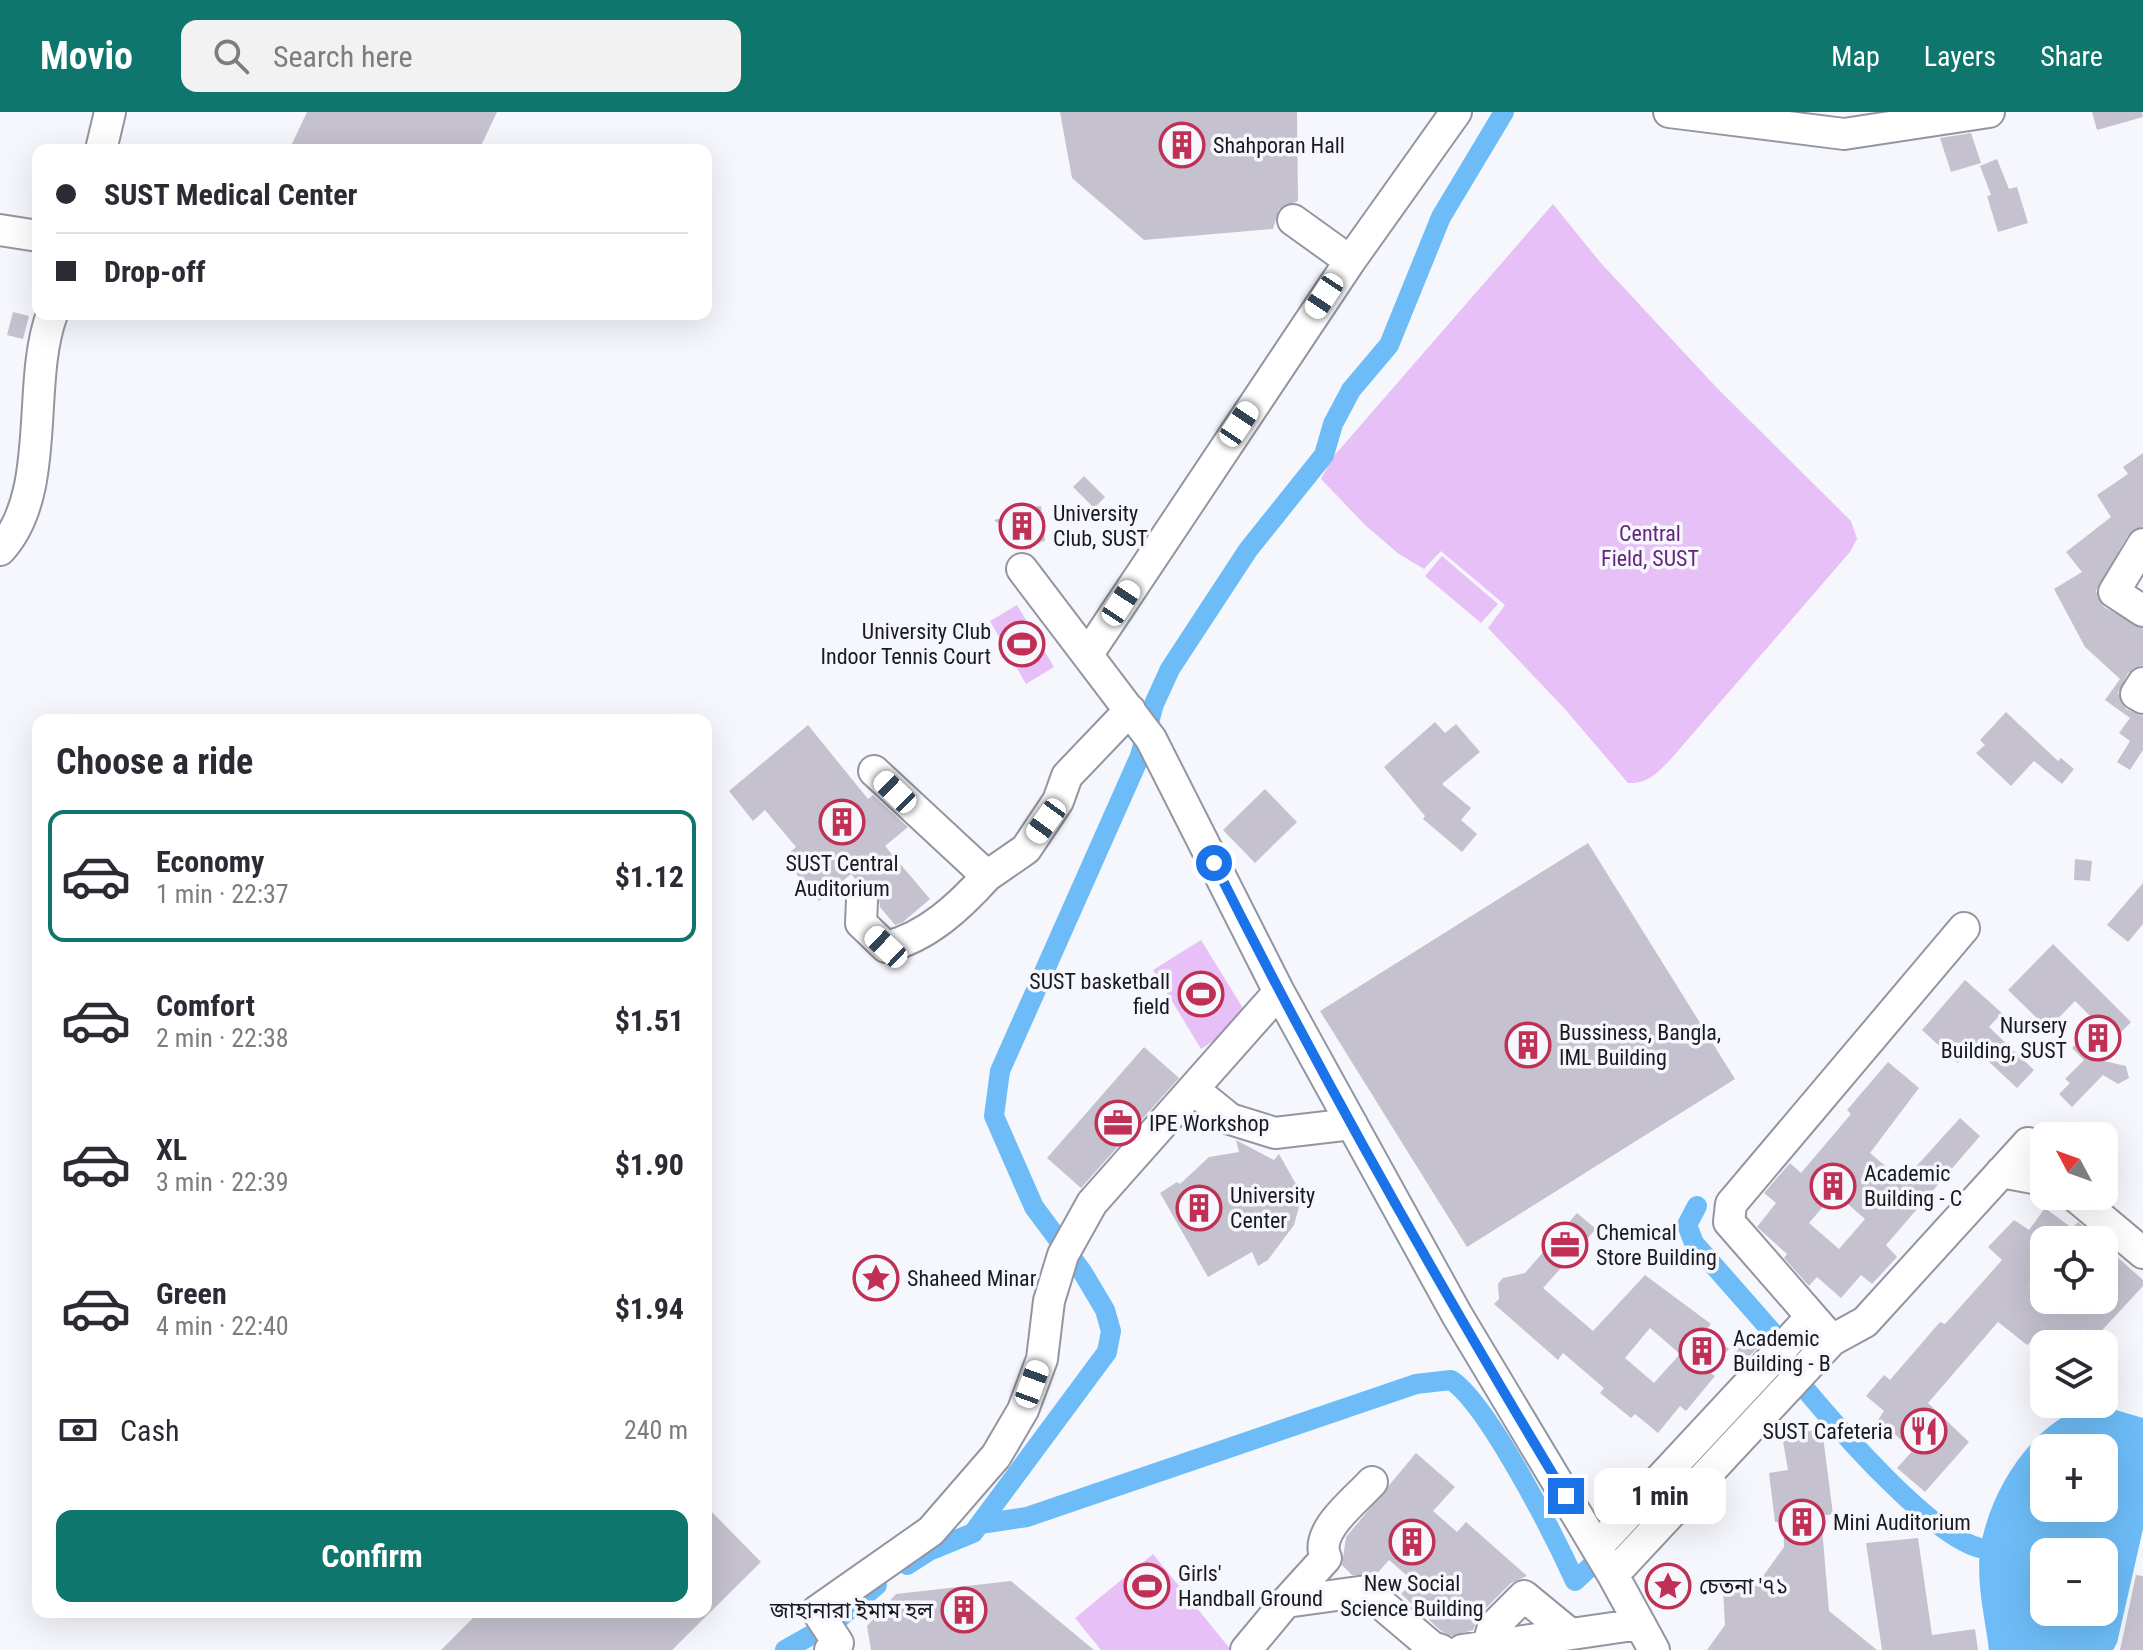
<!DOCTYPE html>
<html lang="en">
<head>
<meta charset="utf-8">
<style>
  :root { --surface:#fff; --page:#f2f2f3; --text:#2b2b33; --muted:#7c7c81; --line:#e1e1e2; --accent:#0f766e }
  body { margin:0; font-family:"Roboto Condensed","Noto Sans Bengali",sans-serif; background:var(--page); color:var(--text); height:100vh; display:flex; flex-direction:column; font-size:30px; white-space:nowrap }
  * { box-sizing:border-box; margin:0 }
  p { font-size:26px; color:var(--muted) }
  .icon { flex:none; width:44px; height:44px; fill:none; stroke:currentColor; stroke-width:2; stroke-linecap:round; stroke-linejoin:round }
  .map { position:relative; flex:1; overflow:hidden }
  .panel { position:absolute; left:32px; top:602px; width:680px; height:904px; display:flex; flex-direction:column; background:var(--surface); border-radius:16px; box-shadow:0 8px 32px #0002 }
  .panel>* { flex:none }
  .top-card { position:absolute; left:32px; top:32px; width:680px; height:176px; border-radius:16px; box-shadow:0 8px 32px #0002; display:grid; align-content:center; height:176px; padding:0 24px; background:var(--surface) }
  .needle { width:52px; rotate:311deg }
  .fabs { position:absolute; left:2030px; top:1010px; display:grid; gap:16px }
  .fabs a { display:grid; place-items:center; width:88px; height:88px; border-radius:16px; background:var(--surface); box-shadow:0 8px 32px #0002; font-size:40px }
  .end { position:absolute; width:36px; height:36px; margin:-18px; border:10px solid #1a73e8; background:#fff; box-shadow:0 0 0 4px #fff }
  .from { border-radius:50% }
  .bubble { position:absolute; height:56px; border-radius:16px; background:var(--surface); box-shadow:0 8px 32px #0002; font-size:26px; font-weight:700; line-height:56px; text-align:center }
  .car { position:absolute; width:24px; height:48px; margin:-24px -12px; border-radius:10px; box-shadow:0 0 6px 2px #0007; background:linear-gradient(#fff 24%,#345 0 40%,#fff 0 76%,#345 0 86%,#fff 0) }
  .top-card b { display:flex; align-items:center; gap:28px; height:76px; font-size:30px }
  .top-card b+b { border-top:2px solid var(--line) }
  .top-card i { width:20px; height:20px; background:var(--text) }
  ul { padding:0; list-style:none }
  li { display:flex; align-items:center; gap:24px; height:132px; margin:0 16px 12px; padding:0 8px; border:4px solid transparent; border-radius:16px }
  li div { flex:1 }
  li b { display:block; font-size:30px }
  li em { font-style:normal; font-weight:700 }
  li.current { border-color:var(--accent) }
  li>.icon { width:72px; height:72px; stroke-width:1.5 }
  h2 { padding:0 24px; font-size:36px; line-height:96px }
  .pay { display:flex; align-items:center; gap:20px; height:88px; padding:0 24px; font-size:30px }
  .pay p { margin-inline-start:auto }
  .button { display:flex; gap:16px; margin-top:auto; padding:16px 24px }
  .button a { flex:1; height:92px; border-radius:16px; background:var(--accent); color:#fff; font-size:32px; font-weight:700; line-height:92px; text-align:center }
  header { display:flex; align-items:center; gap:48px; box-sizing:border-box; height:112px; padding:0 40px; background:var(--accent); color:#fff }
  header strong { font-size:38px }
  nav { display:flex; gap:44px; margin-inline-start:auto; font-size:28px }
  .search { width:560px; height:72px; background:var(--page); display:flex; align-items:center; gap:20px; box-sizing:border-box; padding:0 28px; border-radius:16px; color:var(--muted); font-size:30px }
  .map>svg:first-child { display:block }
  .green { fill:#e7c0f7 }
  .water { fill:#6dbcf7; fill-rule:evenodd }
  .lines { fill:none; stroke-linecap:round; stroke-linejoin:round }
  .canal { stroke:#6dbcf7; stroke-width:20 }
  .building { fill:#c5c1cf; fill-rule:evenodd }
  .minor-casing { stroke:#9395a2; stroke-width:34 }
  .minor { stroke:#fff; stroke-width:30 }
  .route { stroke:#1a73e8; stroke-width:10 }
  .labels { text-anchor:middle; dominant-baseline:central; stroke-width:7; stroke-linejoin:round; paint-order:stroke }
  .poi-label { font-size:22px; fill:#191a1f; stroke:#f6f7fd; text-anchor:start }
  .park-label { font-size:22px; fill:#64257a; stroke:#f6f7fd }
</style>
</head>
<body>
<header>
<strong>Movio</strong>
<div class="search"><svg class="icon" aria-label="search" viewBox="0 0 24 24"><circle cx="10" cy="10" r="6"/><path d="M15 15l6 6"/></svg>Search here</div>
<nav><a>Map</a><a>Layers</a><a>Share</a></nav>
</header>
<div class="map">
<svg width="2143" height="1538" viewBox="0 0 2143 1538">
  <rect width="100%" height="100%" fill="#f6f7fd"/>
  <path class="green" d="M1553 92 1600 150 1717 276 1851 409 1857 427 1850 440 1670 648C1657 661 1648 672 1628 671L1564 596 1488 516 1505 493 1441 439 1424 457 1399 442 1366 414 1321 367 1333 345Z
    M1442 444 1498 492 1481 511 1425 464Z
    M1017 493 1054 555 1026 572 990 509Z
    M1201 828 1249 906 1201 937 1153 858Z
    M1153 1442 1231 1538H1101L1075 1506Z"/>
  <path class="water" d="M2102 1294 2143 1306V1417L2117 1531 2113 1538H1989C1985 1505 1975 1467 1981 1434 1989 1384 2025 1323 2072 1300 2081 1296 2092 1295 2102 1294ZM2044 1336H2104V1396H2044ZM2044 1440H2104V1500H2044Z"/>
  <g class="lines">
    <path class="canal" d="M1697 1094 1687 1113 1694 1131 1774 1222 1785 1239 1784 1245
      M1801 1272C1836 1314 1931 1424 1980 1436
      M980 1412 1027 1405 1416 1272 1451 1268C1488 1292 1555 1425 1575 1469L1590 1455
      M907 1453 929 1439 973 1421 1107 1240 1111 1219 1105 1198 1083 1161 1034 1095 994 1004 1000 959 1140 644 1154 592 1170 557 1248 438 1324 343 1333 312 1351 278 1389 233 1441 105 1504 0
      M785 1538 836 1509 877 1473"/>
  </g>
  <path class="building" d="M307 0H497L479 38H289Z
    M1060 0H1297L1298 89 1279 97 1273 117 1144 128 1072 66Z
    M2092 0H2142L2143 5 2097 18Z
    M1971 21 1981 51 1951 60 1940 26Z
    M1997 47 2009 77 2017 75 2028 111 1998 120 1987 84 1991 83 1980 54Z
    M13 200 29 204 23 227 7 223Z
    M2143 341V414L2128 423 2096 479 2104 495 2143 517V553L2128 561 2118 581 2126 597 2143 604V638L2130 658 2117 650 2130 629 2119 621 2130 606 2105 588 2120 567 2085 535 2054 477 2082 460 2066 440 2111 405 2097 383 2128 362 2123 355Z
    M1084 364 1105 385 1094 396 1073 375Z
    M1041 394 1045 429 1036 431 1030 438 1024 433H1009L1008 419 994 408 1006 405V398Z
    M2006 600 2058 649 2061 646 2074 657 2062 672 2034 649 2011 674 1976 641 1985 633 1980 628Z
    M1435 610 1445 621 1456 612 1480 640 1442 672 1471 696 1461 708 1477 722 1462 740 1423 707 1425 704 1384 655Z
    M808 613 868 687 873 683 908 715 885 734 930 787 903 810 895 813 880 795 878 779 871 772 859 771 851 762 819 789 783 746 796 735 765 698 753 709 729 679Z
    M1265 677 1297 710 1255 751 1223 718Z
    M1588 731 1735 967 1467 1135 1320 899Z
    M2075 747 2092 749 2090 769 2074 768Z
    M2143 771V812L2128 830 2107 813Z
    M2053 832 2131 910 2095 947 2126 954 2129 966 2118 972 2103 963 2072 995 2059 982 2070 971 2065 967 2084 948 2072 936 2097 911 2075 889 2048 917 2008 878Z
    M1965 868 2002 901 1989 915 2034 958 2017 976 1973 935 1958 951 1922 918Z
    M1144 935 1179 966 1081 1076 1047 1046Z
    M1888 950 1919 976 1870 1041 1903 1069 1960 1006 1980 1024 1886 1133 1897 1145 1872 1172 1861 1163 1841 1186 1817 1165 1809 1174 1784 1146 1787 1142 1757 1115 1776 1091 1764 1081 1790 1051 1801 1061 1851 1002 1847 998ZM1835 1081 1865 1107 1839 1137 1809 1111Z
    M1236 1028 1274 1048 1279 1042 1297 1074 1300 1091 1294 1113 1268 1148 1258 1154 1252 1140 1208 1165 1160 1081 1177 1070 1180 1072 1209 1045 1239 1040Z
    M2045 1096 2072 1116 2078 1110 2099 1128H2044V1157L2029 1174 2055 1198 2063 1188H2104V1133L2143 1168V1174L2093 1228 2083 1217 2069 1232H2040L2034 1227 2027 1233 1998 1210 1928 1291 1969 1330 1925 1380 1897 1356 1913 1338 1878 1308 1884 1299 1866 1284 1884 1263 1890 1268 1940 1210 1945 1212 2002 1148 1988 1135 2014 1108 2029 1118Z
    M1577 1101 1596 1117 1543 1176 1593 1219 1645 1163 1711 1212 1706 1218 1729 1237 1709 1260 1715 1264 1686 1299 1680 1294 1658 1321 1635 1302 1631 1306 1600 1281 1604 1276 1563 1241 1558 1248 1494 1192 1499 1187 1498 1172 1503 1166 1525 1161ZM1650 1216 1680 1242 1654 1271 1625 1246Z
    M1750 1223 1761 1232 1746 1248 1736 1240Z
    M1822 1317 1833 1402 1821 1404 1829 1499 1877 1538H1707L1725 1513 1723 1478 1756 1474 1784 1435 1783 1410H1775L1769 1361 1788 1358 1782 1324Z
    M1416 1341 1455 1375 1433 1399 1457 1420 1466 1410 1527 1464 1511 1471 1480 1502 1473 1518 1451 1524 1441 1519 1401 1482 1413 1469 1389 1448 1375 1464 1352 1463 1342 1453 1346 1425Z
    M706 1394 761 1450 672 1538H441L479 1500H706Z
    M1918 1426 1932 1523 1975 1517 1978 1538H1882L1866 1431Z
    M2136 1463 2143 1464V1538H2120Z
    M1011 1469 1094 1538H871L867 1514 896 1482Z"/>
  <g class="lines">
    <g class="minor-casing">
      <path id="minor" d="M1669 0 1844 22 1989 0
        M101 38 110 0
        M1293 108 1350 149 1456 0
        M0 118 38 124
        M2143 432 2114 480 2143 499
        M0 438C53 381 26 272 52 202
        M1022 457 1151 627 1279 880 1457 1203 1613 1463 1654 1538
        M1088 542 1350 149
        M2143 571 2136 582 2143 586
        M874 659 987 764 1026 737 1058 689 1067 664 1130 598
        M862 788 861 811 886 835C927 825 959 795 987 764
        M1193 977 1230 1007 1275 1021 1352 1012
        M2001 1060 2044 1068
        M2075 1084 2143 1141
        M1832 1228 1865 1210 2028 1031
        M1597 1435 1811 1205
        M1613 1463 1832 1228 1729 1110 1731 1092 1964 816
        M1286 1490 1326 1446C1313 1420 1355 1389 1372 1370
        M1487 1535 1493 1515 1524 1484 1569 1521
        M830 1538 838 1531 817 1499 931 1419 996 1344 1023 1298 1042 1247 1049 1189 1063 1143 1092 1091 1279 880
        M1246 1538 1286 1490 1366 1479 1432 1535 1441 1538
        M1462 1538 1640 1512"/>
    </g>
    <use href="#minor" class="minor"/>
  </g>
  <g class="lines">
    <path class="route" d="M1214 751C1322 967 1441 1177 1566 1384"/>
  </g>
  <defs>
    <g id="building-ring" transform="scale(2.3)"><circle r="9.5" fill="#f6f7fd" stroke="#c03055" stroke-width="1.5"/><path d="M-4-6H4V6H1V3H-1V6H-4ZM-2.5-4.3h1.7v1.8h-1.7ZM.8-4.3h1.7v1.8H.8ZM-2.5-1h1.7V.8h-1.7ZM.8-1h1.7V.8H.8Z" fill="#c03055"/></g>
    <g id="stadium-ring" transform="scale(2.3)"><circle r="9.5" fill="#f6f7fd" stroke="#c03055" stroke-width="1.5"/><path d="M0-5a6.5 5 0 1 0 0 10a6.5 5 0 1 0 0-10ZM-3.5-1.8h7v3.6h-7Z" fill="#c03055"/></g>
    <g id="office-ring" transform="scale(2.3)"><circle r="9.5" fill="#f6f7fd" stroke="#c03055" stroke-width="1.5"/><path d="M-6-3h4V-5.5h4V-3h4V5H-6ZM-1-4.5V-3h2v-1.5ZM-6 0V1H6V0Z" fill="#c03055"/></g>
    <g id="sight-ring" transform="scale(2.3)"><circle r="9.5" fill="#f6f7fd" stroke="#c03055" stroke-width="1.5"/><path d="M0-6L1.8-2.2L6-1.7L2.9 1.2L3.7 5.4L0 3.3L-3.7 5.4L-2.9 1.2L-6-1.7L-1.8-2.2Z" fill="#c03055"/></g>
    <g id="restaurant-ring" transform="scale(2.3)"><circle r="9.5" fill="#f6f7fd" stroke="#c03055" stroke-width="1.5"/><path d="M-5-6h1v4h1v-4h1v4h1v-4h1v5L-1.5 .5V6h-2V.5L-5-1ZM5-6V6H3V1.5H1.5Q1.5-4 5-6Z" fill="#c03055"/></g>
  </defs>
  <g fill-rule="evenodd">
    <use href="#building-ring" x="1182" y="33"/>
    <use href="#building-ring" x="1022" y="414"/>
    <use href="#stadium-ring" x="1022" y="532"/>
    <use href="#building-ring" x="842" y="710"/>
    <use href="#stadium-ring" x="1201" y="882"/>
    <use href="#building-ring" x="2098" y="926"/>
    <use href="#building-ring" x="1528" y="933"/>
    <use href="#office-ring" x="1118" y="1011"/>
    <use href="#building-ring" x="1833" y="1074"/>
    <use href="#building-ring" x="1199" y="1096"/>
    <use href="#office-ring" x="1565" y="1133"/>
    <use href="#sight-ring" x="876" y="1166"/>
    <use href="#building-ring" x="1702" y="1239"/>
    <use href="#restaurant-ring" x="1924" y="1319"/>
    <use href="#building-ring" x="1802" y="1410"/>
    <use href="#building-ring" x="1412" y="1430"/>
    <use href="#stadium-ring" x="1147" y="1474"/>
    <use href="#sight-ring" x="1668" y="1474"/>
    <use href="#building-ring" x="964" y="1498"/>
  </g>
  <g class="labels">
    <g class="poi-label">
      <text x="1213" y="33">Shahporan Hall</text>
      <text x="1053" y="401">University<tspan x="1053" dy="25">Club, SUST</tspan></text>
      <text x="991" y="519" text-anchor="end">University Club<tspan x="991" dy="25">Indoor Tennis Court</tspan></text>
      <text x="842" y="751" text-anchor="middle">SUST Central<tspan x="842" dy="25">Auditorium</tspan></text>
      <text x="1170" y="869" text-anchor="end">SUST basketball<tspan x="1170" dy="25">field</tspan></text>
      <text x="2067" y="913" text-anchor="end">Nursery<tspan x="2067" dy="25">Building, SUST</tspan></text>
      <text x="1559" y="920">Bussiness, Bangla,<tspan x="1559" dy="25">IML Building</tspan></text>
      <text x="1149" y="1011">IPE Workshop</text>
      <text x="1864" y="1061">Academic<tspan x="1864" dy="25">Building - C</tspan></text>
      <text x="1230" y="1083">University<tspan x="1230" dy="25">Center</tspan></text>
      <text x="1596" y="1120">Chemical<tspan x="1596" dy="25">Store Building</tspan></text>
      <text x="907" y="1166">Shaheed Minar</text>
      <text x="1733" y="1226">Academic<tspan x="1733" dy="25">Building - B</tspan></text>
      <text x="1893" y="1319" text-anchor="end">SUST Cafeteria</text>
      <text x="1833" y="1410">Mini Auditorium</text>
      <text x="1178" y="1461">Girls'<tspan x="1178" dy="25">Handball Ground</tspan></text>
      <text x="1412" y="1471" text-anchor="middle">New Social<tspan x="1412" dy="25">Science Building</tspan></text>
      <text x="1699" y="1474">চেতনা '৭১</text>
      <text x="933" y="1498" text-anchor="end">জাহানারা ইমাম হল</text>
    </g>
    <g class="park-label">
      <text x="1650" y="421">Central<tspan x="1650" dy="25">Field, SUST</tspan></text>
    </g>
  </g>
</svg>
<div class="fabs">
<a><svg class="needle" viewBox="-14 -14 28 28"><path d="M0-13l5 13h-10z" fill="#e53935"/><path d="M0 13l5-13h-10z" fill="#7c7c81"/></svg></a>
<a><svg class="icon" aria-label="locate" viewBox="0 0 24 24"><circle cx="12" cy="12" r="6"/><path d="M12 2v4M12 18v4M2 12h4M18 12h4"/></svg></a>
<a><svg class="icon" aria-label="layers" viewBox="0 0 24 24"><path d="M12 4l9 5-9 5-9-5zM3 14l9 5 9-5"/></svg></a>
<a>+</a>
<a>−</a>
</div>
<i class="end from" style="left:1214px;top:751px"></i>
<i class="end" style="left:1566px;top:1384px"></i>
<div class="bubble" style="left:1594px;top:1356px;width:132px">1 min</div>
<i class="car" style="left:1324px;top:184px;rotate:213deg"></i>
<i class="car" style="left:1239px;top:312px;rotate:34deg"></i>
<i class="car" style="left:1121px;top:491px;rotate:33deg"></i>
<i class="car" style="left:895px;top:680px;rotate:314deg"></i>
<i class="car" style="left:1046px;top:709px;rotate:216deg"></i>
<i class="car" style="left:886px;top:835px;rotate:313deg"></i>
<i class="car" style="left:1032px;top:1272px;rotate:20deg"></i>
<div class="top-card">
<b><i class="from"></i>SUST Medical Center</b>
<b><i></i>Drop-off</b>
</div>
<section class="panel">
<h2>Choose a ride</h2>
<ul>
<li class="current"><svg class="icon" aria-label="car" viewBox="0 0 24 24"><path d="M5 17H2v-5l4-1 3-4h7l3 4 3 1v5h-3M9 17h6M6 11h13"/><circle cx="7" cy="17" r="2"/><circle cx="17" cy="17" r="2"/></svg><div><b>Economy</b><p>1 min · 22:37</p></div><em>$1.12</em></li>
<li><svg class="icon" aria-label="car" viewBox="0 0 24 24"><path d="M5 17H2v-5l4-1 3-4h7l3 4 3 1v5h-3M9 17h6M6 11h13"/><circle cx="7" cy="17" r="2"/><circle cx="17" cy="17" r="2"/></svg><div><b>Comfort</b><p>2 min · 22:38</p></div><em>$1.51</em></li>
<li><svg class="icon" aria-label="car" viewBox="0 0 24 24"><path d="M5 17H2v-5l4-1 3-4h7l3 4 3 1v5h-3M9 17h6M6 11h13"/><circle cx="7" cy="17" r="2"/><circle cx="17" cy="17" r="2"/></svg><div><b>XL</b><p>3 min · 22:39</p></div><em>$1.90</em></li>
<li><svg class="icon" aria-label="car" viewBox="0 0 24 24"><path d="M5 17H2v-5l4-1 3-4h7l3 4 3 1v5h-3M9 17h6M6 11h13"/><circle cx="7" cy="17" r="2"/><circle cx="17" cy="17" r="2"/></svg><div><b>Green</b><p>4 min · 22:40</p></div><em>$1.94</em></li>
</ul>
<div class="pay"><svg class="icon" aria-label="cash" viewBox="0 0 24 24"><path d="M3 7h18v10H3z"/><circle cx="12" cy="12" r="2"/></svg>Cash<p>240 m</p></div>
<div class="button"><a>Confirm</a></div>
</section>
</div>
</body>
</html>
